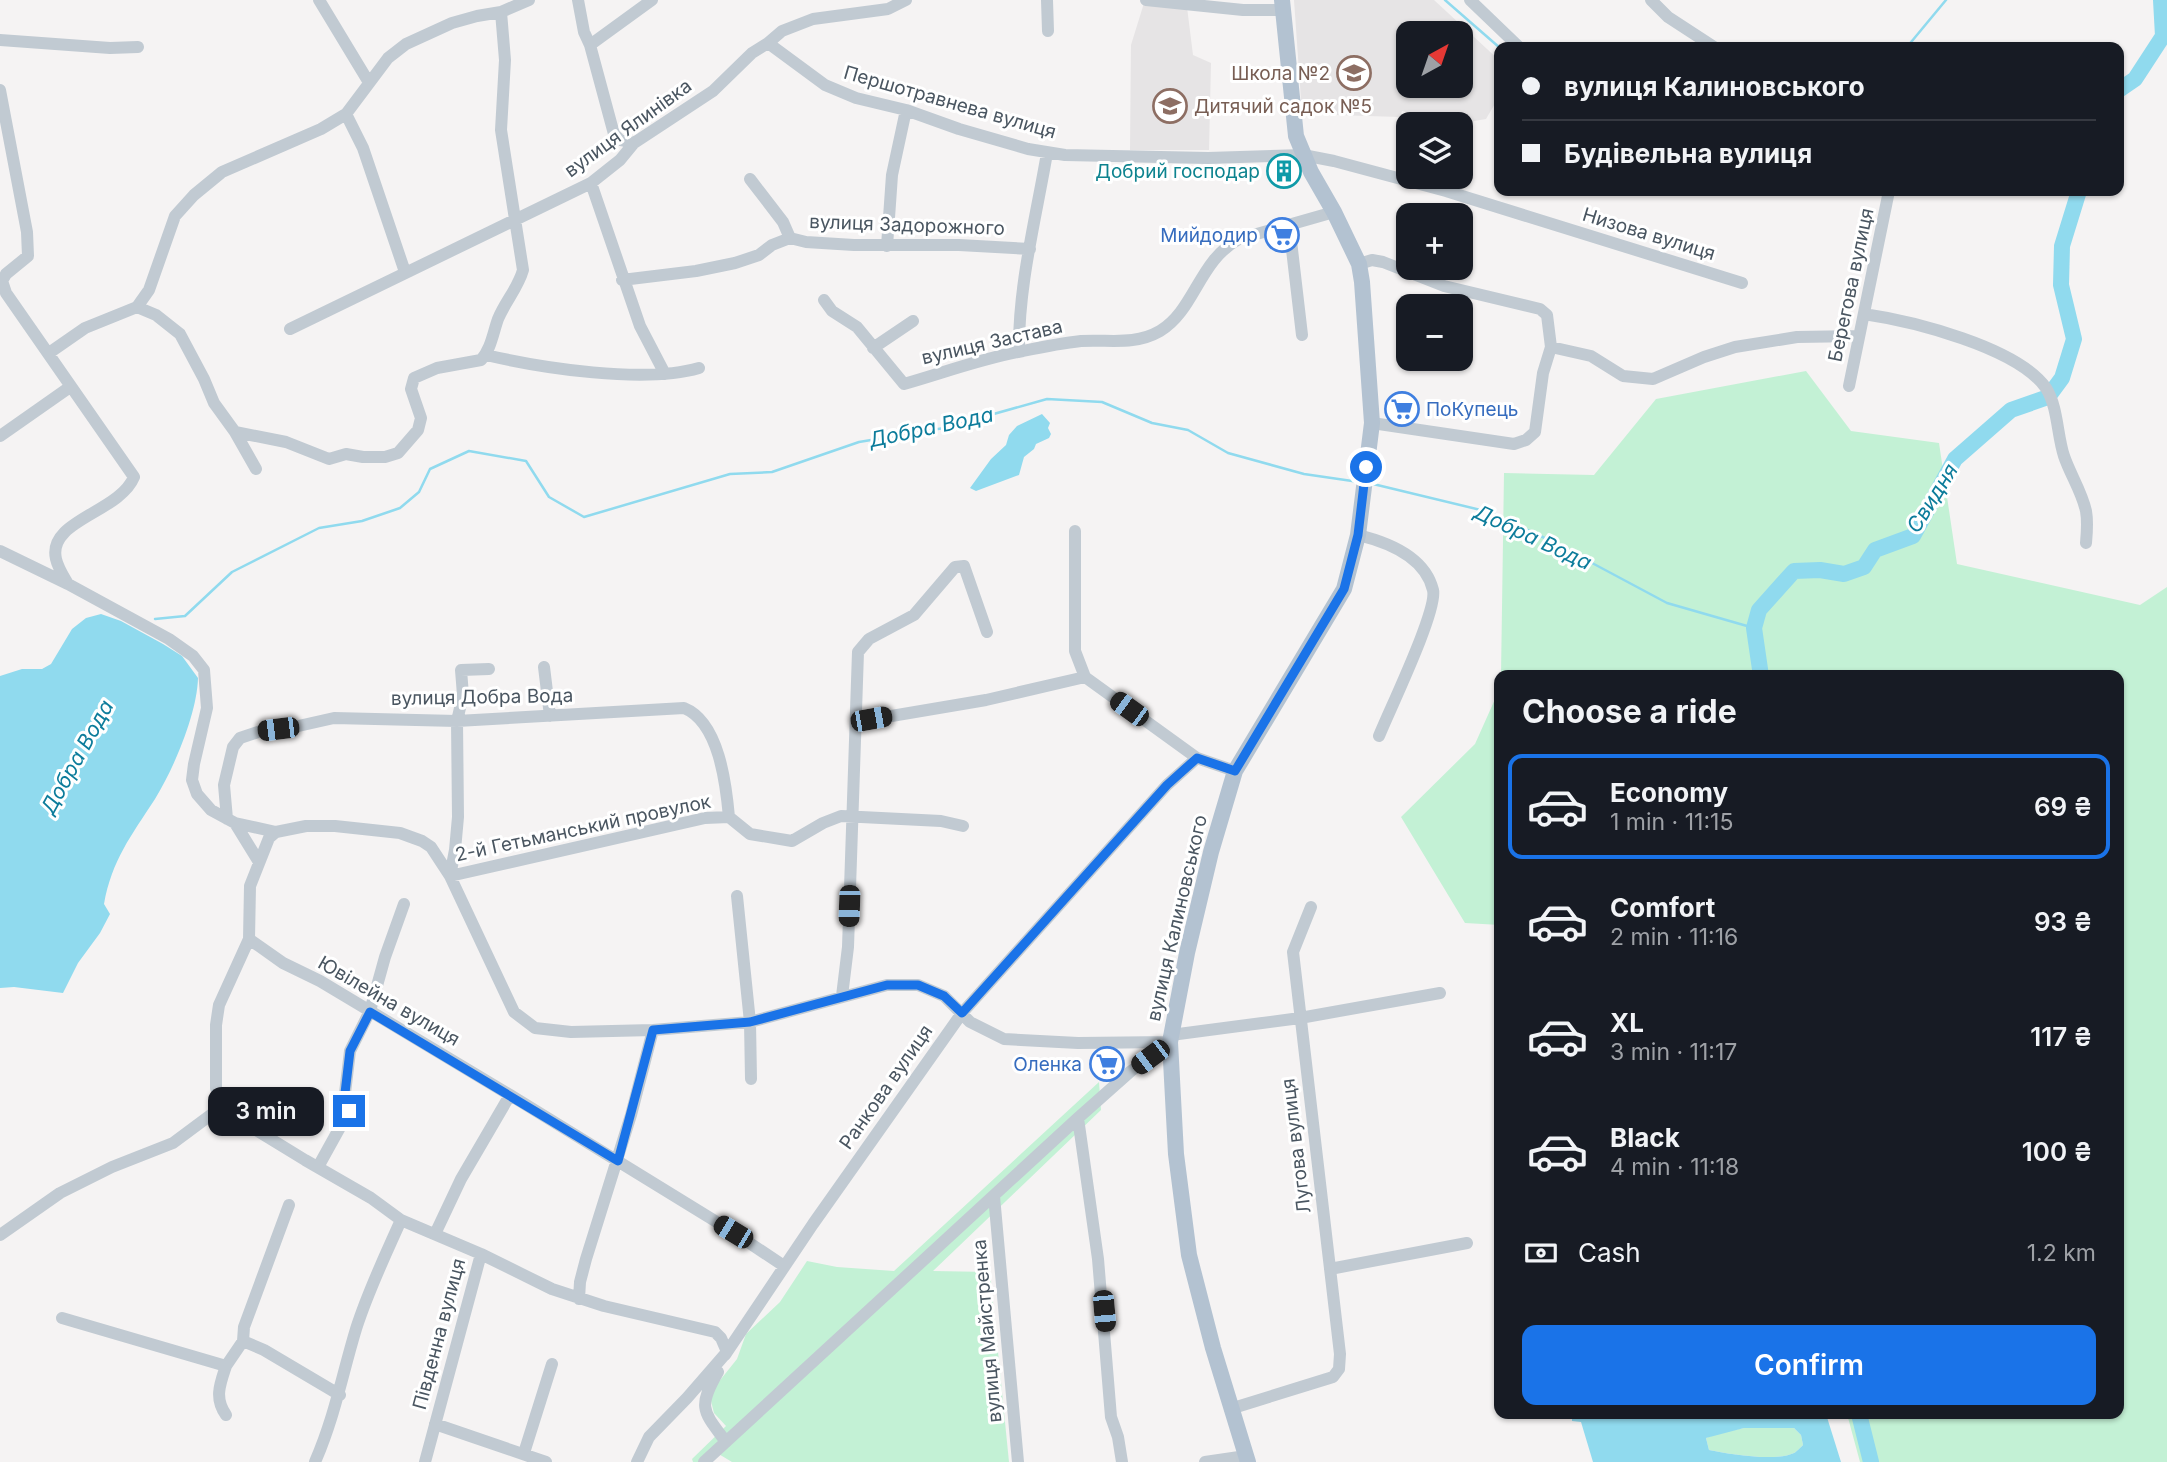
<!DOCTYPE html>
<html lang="en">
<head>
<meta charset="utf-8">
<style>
  :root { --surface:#171b24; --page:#242831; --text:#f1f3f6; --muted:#9ea1a6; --line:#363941; --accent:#1a73e8 }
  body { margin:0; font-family:Inter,sans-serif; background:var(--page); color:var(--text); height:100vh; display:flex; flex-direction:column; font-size:26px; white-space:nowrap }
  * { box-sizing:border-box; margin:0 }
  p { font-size:23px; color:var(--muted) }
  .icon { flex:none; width:38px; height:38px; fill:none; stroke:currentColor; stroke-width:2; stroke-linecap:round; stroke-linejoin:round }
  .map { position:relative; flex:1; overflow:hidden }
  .details { position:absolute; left:1494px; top:670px; width:630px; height:749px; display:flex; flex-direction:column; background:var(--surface); border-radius:14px; box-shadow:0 2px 5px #0004 }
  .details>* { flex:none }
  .banner { position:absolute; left:1494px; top:42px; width:630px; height:154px; border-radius:14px; box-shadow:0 2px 5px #0004; display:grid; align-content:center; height:154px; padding:0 28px; background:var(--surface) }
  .needle { width:46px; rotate:40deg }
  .controls { position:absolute; left:1396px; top:21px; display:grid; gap:14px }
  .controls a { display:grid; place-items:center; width:77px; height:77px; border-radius:14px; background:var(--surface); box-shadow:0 2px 5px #0004; font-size:35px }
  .end { position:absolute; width:32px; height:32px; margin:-16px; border:9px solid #1a73e8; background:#fff; box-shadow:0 0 0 4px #fff }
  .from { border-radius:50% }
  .bubble { position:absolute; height:49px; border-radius:14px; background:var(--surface); box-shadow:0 2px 5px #0004; font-size:23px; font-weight:600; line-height:49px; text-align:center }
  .car { position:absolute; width:21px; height:42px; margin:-21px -10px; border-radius:9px; box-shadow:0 0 5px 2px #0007; background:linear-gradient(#222 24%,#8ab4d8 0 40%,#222 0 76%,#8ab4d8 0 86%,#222 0) }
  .banner b { display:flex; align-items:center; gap:24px; height:66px; font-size:26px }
  .banner b+b { border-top:2px solid var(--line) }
  .banner i { width:18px; height:18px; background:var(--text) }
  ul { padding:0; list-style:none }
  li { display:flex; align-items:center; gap:21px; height:105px; margin:0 14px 10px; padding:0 14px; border:4px solid transparent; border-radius:14px }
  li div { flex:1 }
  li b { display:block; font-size:26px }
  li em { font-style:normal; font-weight:600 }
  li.on { border-color:var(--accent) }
  li>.icon { width:63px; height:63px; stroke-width:1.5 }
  h2 { padding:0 28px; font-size:32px; line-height:84px }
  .pay { display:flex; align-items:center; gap:18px; height:77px; padding:0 28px; font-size:26px }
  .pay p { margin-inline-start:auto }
  .button { display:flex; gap:14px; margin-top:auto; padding:14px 28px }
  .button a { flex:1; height:80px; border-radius:14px; background:var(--accent); color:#fff; font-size:28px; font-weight:600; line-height:80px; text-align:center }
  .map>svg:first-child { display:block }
  .education { fill:#e6e4e5; fill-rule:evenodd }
  .green { fill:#c3f1d5 }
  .water { fill:#90daee; fill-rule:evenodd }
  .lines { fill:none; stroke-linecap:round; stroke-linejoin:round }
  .stream { stroke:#90daee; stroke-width:2.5 }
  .river { stroke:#90daee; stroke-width:16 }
  .minor { stroke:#c1cad2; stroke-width:12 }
  .major { stroke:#b3c2d1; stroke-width:16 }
  .route { stroke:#1a73e8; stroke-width:9 }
  .labels { text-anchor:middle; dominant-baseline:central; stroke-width:6; stroke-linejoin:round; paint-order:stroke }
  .education-label { font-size:19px; fill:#785e54; stroke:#fff; text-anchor:end }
  .street-label { font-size:19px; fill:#4a5661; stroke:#fff }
  .culture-label { font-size:19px; fill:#0d838f; stroke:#fff; text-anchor:end }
  .shop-label { font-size:19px; fill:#366cbe; stroke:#fff; text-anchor:end }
  .water-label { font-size:21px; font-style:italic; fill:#0c7c9b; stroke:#fff }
</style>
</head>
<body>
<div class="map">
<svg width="2167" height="1462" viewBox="0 0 2167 1462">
  <rect width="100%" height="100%" fill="#f5f3f3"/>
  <path class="education" d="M1294 0H1434L1500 61V95L1486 119 1457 124H1445L1444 121 1402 111 1400 117 1302 114ZM1409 33H1461V86H1409Z
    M1144 3 1187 7 1193 55 1211 63 1209 150H1130L1131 45Z"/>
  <path class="green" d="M1806 371 1851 431 1939 443 1957 564 2140 605 2167 587V1462H1860L1847 1414H2119V676L1501 675 1504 473 1594 475 1656 399Z
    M1500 688V925L1465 923 1401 817 1475 744Z
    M1099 1082 1101 1110 933 1271 990 1272 1009 1462H732L717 1453 707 1462H693L692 1459 726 1426 714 1413 710 1397 713 1389 737 1359 746 1334 780 1302 807 1261 837 1267 894 1271Z
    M1744 1428H1794L1801 1435 1803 1445C1802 1446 1795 1453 1794 1453 1775 1462 1729 1454 1709 1450L1706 1438 1719 1433Z"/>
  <path class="water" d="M1042 414 1050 423 1048 428 1051 434 1049 438 1036 444 1034 449 1024 457 1019 475 976 491 970 488 991 459 1006 445 1009 435 1017 426Z
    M101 614 121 621 163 644 182 656 198 678C197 714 174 768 155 799 131 836 112 860 104 904L110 914 100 933 78 963 63 993 14 987 0 988V676L22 669H42L51 664 72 629 86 618Z
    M1572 1414H1826L1841 1462H1593L1581 1422 1572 1421ZM1744 1428H1794L1801 1435 1803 1445C1802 1446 1795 1453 1794 1453 1775 1462 1729 1454 1709 1450L1706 1438Z"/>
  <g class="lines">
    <path class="stream" d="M1445 0 1500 48
      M1907 47 1946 0
      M1369 483 1489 512 1549 540 1667 603 1754 628
      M155 619 185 616 232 572 319 528 362 521 400 508 419 492 430 469 469 451 526 461 549 497 584 517 730 474 772 472 859 442 944 428 1047 399 1102 402 1152 423 1188 430 1228 453 1304 474 1359 482"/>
    <path class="river" d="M2119 90 2135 79 2163 36 2161 0
      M1761 676 1754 628 1759 610 1794 571 1820 570 1844 574 1864 567 1875 550 1913 536 1955 459 2011 410 2048 397 2062 378 2074 339 2061 285 2062 246 2079 191
      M1859 1414 1871 1462"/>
    <path class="minor" d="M319 0 368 81
      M578 0 584 32 590 45 614 134 620 140 634 143
      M1047 0 1048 31
      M1146 0 1243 10H1283
      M1470 0 1519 47
      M1651 0 1668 17 1714 47
      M0 40 110 48 138 47
      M768 43 825 85 856 98 906 110 959 129 1028 149 1065 155 1208 158 1303 155 1334 161 1446 191 1742 283
      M590 45 652 0
      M0 90 27 232 28 256 6 274 2 281 6 293 134 477C119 513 47 520 56 559 58 568 64 577 68 584
      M346 114 363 148 405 272
      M750 179 783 222 790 238
      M591 183 640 326 665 374
      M1289 224 1302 335
      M887 246 892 175 906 110
      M1359 264 1372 260 1383 262 1444 286 1540 309 1547 315 1551 347
      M622 280 696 271 735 263 759 255 772 245 790 238 806 242 854 245H959L1030 249
      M824 300 832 311 857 327 904 384C943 373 983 358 1023 351 1042 347 1062 343 1081 341 1108 339 1134 346 1160 331 1195 310 1199 260 1239 239L1334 212
      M137 307 156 315 180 334 204 379 214 403 235 432 256 469
      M1864 314C1912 321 2017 347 2046 388 2058 407 2057 435 2064 456 2070 474 2082 492 2086 511 2088 522 2087 532 2086 543
      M290 329 591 183 620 160 634 143 713 91 752 53 768 43 782 31 813 19 888 9 906 0
      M873 348 913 321
      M1019 352C1018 286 1036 218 1047 153
      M49 353 85 328 137 307 149 290 175 216 194 195 222 172 321 129 346 114 388 58 406 44 452 23 477 16 501 12 529 0
      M486 355C542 368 644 384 699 368
      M1849 386 1889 191
      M1372 423 1514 444 1526 440 1535 432 1543 373 1551 347 1591 356 1623 376 1653 379 1704 357 1735 347 1797 337 1859 336
      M235 432 286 442 329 459 346 454 363 457H385L398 453 418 430 421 418 411 389 414 378 437 368 481 360C491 349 493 333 498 319 505 302 518 288 523 270L501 130 505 60 501 12
      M0 436 70 387
      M1075 531V651L1085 677 1197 758 1235 771
      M1358 535C1387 542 1425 557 1433 590 1438 610 1389 711 1379 736
      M0 551 68 584 169 639 193 656 204 670 207 708 194 764 192 780 197 794 211 810 235 823 259 862
      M544 667 550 716
      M489 669 461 670 463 695 457 721 458 817 455 850 450 876 705 818 729 817 750 834 792 841 823 823 841 816 941 821 963 826
      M856 722 986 700 1085 677
      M227 819 224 785 233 747 240 738 261 731 294 727 334 718 457 721 684 708C719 722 726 784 729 817
      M235 823 276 832
      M737 896 750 1022 751 1079
      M249 939 283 963 320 981 510 1095 733 1232 784 1266
      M842 996 848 947 858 652 869 639 914 615 955 567 964 566 987 632
      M1171 1035 1300 1018 1440 993
      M225 1111 305 1160 371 1198 401 1220 481 1254 552 1289 604 1306 715 1332 721 1338 727 1352 725 1355
      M1078 1118 1098 1259 1111 1417 1118 1437 1122 1462
      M318 1167 349 1111 345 1093 350 1051 370 1011 385 957 404 904
      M994 1196 1018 1462
      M435 1234 461 1179 510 1095
      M0 1235 60 1193 112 1167 173 1143 212 1114 225 1111 216 1088V1025L219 1005 249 939 250 886 269 838 276 832 306 826H335L400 833 422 841 431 847 450 876 514 1012 535 1028 571 1032 653 1030 750 1022 887 985H918L944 996 970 1022 1004 1039 1078 1043 1170 1042
      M1330 1269 1467 1243
      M579 1299 580 1282 586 1259 631 1115 653 1030
      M62 1318 226 1366 243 1341 264 1350 340 1395
      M243 1341 244 1327 289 1205
      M226 1366C220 1384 214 1398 226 1415
      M718 1372C697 1408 703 1411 726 1442
      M1230 1409 1333 1377 1339 1369 1340 1354 1293 952 1311 907
      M435 1424 546 1462
      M524 1453 552 1364
      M315 1462C335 1416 342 1375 356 1329 368 1291 385 1256 401 1220
      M425 1462 481 1254
      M637 1462 649 1437 687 1398 727 1352 813 1224 962 1013 1167 785 1197 758
      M704 1462 1078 1118 1131 1071 1170 1043
      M1205 1462 1246 1456"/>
    <path class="major" d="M1248 1462 1213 1348 1189 1255 1176 1154 1170 1042 1187 953 1211 852 1235 771 1344 589 1358 535 1372 423 1362 282 1359 264 1334 212 1311 172 1296 136 1282 0"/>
  </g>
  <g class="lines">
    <path class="route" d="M349 1111 345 1093 350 1051 370 1012 618 1161 653 1030 750 1022 887 985H918L944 996 962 1013 1167 785 1197 758 1235 771 1344 589 1358 535 1366 467"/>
  </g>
  <defs>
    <g id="school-ring" transform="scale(1.75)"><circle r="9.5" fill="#fff" stroke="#8d6e63" stroke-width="1.5"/><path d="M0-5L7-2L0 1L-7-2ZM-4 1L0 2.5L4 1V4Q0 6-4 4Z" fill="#8d6e63"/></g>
    <g id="building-ring" transform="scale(1.75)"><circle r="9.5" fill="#fff" stroke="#0f9aa8" stroke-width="1.5"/><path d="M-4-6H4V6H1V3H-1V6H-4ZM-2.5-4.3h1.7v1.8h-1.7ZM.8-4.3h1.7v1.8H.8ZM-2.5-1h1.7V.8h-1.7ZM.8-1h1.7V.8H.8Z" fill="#0f9aa8"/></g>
    <g id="supermarket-ring" transform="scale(1.75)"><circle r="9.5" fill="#fff" stroke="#3f7fe0" stroke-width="1.5"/><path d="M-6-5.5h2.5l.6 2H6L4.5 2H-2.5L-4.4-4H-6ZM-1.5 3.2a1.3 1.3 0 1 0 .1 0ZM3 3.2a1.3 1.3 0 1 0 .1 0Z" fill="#3f7fe0"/></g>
  </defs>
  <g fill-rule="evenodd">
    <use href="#school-ring" x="1354" y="73"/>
    <use href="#school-ring" x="1170" y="106"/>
    <use href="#building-ring" x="1284" y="171"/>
    <use href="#supermarket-ring" x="1282" y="235"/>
    <use href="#supermarket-ring" x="1402" y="409"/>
    <use href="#supermarket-ring" x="1107" y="1064"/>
  </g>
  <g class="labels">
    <g class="education-label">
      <text x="1330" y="73">Школа №2</text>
      <text x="1194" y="106" text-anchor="start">Дитячий садок №5</text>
    </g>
    <g class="street-label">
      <text transform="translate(950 102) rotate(16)">Першотравнева вулиця</text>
      <text transform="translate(628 128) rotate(-36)">вулиця Ялинівка</text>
      <text transform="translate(907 225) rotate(2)">вулиця Задорожного</text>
      <text transform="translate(1649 234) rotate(17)">Низова вулиця</text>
      <text transform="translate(1851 285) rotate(-78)">Берегова вулиця</text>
      <text transform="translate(992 342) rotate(-13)">вулиця Застава</text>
      <text transform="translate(482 697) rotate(-1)">вулиця Добра Вода</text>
      <text transform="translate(583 828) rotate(-12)">2-й Гетьманський провулок</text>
      <text transform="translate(1177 918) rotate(-77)">вулиця Калиновського</text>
      <text transform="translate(389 1001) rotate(30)">Ювілейна вулиця</text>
      <text transform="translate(886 1087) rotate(-55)">Ранкова вулиця</text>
      <text transform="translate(1296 1146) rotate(-97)">Лугова вулиця</text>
      <text transform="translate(987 1331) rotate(-95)">вулиця Майстренка</text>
      <text transform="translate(439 1334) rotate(-75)">Південна вулиця</text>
    </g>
    <g class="culture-label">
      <text x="1260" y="171">Добрий господар</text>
    </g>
    <g class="shop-label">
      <text x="1258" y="235">Мийдодир</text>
      <text x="1426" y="409" text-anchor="start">ПоКупець</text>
      <text x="1082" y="1064">Оленка</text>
    </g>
    <g class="water-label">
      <text transform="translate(931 427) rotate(-12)">Добра Вода</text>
      <text transform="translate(1932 498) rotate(-58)">Свидня</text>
      <text transform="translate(1533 537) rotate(25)">Добра Вода</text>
      <text transform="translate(77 757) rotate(-61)">Добра Вода</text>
    </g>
  </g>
</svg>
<div class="controls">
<a><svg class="needle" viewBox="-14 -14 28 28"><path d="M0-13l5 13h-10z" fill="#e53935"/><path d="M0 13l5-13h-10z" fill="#9ea1a6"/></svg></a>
<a><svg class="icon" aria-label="layers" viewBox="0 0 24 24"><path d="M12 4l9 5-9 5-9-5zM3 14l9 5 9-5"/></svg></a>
<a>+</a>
<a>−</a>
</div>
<i class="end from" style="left:1366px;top:467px"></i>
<i class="end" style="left:349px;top:1111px"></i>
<div class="bubble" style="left:208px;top:1087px;width:116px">3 min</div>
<i class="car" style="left:1129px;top:709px;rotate:306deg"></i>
<i class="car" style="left:871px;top:719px;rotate:80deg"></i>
<i class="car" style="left:278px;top:729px;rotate:263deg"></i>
<i class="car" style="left:849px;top:906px;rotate:182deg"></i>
<i class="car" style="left:1150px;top:1057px;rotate:233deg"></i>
<i class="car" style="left:733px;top:1232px;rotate:301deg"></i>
<i class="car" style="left:1104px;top:1311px;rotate:175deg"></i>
<div class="banner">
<b><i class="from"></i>вулиця Калиновського</b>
<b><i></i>Будівельна вулиця</b>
</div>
<section class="details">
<h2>Choose a ride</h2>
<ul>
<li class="on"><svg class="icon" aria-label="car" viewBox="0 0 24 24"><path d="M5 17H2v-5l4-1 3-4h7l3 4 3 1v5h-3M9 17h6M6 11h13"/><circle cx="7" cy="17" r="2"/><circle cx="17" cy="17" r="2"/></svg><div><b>Economy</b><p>1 min · 11:15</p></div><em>69 ₴</em></li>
<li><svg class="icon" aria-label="car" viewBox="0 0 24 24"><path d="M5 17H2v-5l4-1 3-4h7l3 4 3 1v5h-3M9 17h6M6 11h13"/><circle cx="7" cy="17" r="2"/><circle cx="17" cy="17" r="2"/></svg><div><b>Comfort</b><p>2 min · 11:16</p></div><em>93 ₴</em></li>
<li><svg class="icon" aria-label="car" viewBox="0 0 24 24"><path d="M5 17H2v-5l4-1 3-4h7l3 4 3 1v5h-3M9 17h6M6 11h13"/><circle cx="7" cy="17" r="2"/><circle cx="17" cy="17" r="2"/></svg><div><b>XL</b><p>3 min · 11:17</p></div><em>117 ₴</em></li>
<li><svg class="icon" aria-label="car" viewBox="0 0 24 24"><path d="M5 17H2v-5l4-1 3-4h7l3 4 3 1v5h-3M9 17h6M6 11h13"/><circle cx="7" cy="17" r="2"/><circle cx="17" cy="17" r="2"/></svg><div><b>Black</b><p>4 min · 11:18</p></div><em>100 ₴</em></li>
</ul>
<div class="pay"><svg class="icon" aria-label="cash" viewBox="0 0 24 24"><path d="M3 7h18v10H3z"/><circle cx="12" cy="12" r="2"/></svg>Cash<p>1.2 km</p></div>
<div class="button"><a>Confirm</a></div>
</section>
</div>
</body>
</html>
